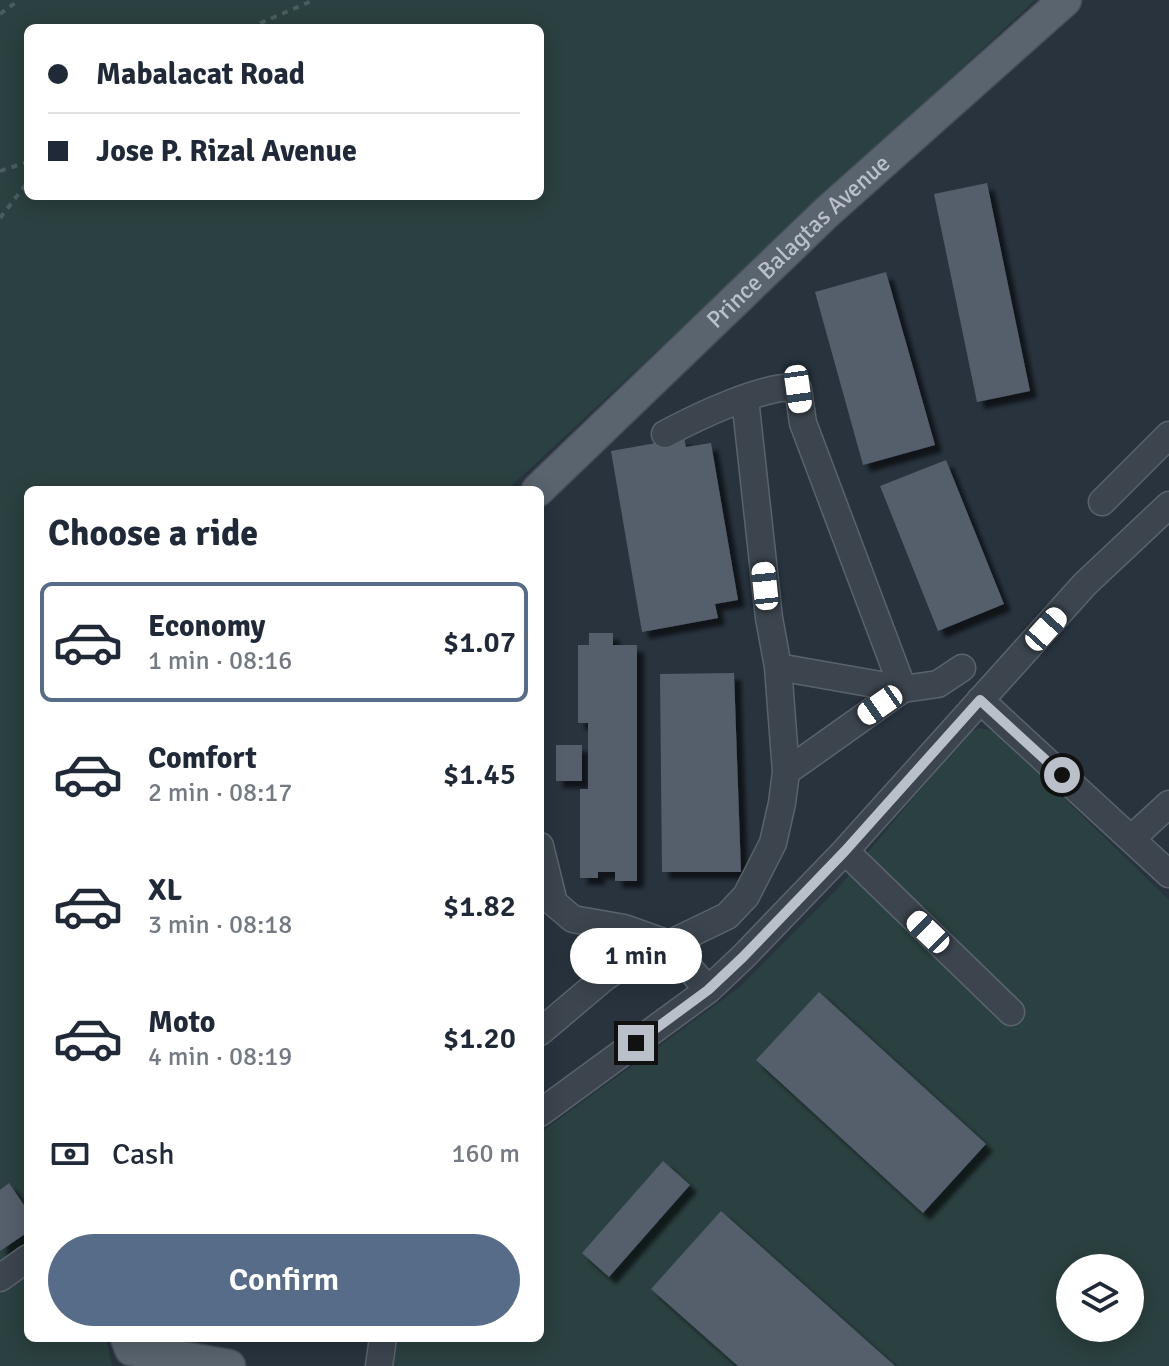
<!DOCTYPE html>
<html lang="en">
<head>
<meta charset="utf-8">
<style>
  :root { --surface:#fff; --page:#f6f6f7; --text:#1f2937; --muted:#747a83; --line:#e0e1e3; --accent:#566c89 }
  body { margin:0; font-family:Signika,sans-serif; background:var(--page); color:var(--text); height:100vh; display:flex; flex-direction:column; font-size:30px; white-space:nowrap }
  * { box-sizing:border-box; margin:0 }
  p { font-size:26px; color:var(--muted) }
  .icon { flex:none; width:44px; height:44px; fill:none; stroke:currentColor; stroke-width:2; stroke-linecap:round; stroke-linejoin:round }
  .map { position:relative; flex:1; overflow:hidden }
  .details { position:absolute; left:24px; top:486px; width:520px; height:856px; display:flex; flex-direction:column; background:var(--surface); border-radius:12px; box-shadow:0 4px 20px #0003 }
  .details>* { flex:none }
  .guide { position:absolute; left:24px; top:24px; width:520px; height:176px; border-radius:12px; box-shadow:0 4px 20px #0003; display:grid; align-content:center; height:176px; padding:0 24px; background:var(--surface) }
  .fabs { position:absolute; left:1056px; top:1254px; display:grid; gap:16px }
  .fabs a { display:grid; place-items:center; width:88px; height:88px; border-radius:50%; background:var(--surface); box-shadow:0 4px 20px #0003; font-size:40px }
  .end { position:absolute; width:36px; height:36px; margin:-18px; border:10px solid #b9c0c9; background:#111; box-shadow:0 0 0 4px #111 }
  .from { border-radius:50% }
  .bubble { position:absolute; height:56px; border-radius:28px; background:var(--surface); box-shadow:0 4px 20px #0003; font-size:26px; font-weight:600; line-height:56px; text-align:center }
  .car { position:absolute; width:24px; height:48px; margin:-24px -12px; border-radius:10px; box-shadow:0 0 6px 2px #0007; background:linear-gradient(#fff 24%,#345 0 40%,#fff 0 76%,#345 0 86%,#fff 0) }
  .guide b { display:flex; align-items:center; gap:28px; height:76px; font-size:30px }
  .guide b+b { border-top:2px solid var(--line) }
  .guide i { width:20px; height:20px; background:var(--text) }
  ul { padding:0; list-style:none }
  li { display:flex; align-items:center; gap:24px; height:120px; margin:0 16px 12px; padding:0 8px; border:4px solid transparent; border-radius:12px }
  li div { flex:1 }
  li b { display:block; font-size:30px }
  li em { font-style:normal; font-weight:600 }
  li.current { border-color:var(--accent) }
  li>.icon { width:72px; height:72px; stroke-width:1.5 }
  h2 { padding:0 24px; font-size:36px; line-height:96px }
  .pay { display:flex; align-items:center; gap:20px; height:88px; padding:0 24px; font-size:30px }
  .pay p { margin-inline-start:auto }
  .action { display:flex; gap:16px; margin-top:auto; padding:16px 24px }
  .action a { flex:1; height:92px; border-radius:48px; background:var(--accent); color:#fff; font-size:32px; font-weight:600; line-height:92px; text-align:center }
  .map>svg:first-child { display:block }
  .green { fill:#2b4040; fill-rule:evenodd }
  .building { fill:#545e6c; filter:url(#shadow) }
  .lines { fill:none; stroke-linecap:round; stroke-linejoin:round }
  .minor-casing { stroke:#5a636c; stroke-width:29 }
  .major-casing { stroke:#464e58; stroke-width:35 }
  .path { stroke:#4a5d5e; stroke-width:4; stroke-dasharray:6 6; stroke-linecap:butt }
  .minor { stroke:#3c454e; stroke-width:26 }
  .major { stroke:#5a646e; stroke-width:32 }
  .route { stroke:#b9c0c9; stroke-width:10 }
  .labels { text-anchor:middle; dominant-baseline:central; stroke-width:8; stroke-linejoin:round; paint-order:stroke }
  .street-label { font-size:24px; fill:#b9c0c9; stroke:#212a34 }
</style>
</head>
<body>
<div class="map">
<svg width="1169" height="1366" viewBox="0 0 1169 1366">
  <defs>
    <filter id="shadow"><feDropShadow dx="7" dy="7" stdDeviation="2" flood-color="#0009"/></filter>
  </defs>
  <rect width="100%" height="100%" fill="#28333e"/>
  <path class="green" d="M0 0H1035L507 490H28V1338H106L112 1366H0ZM28 28H540V196H28Z
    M979 728 994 731 1005 741 1169 900V1366H392L394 1338H540V1133L740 987 839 887 968 732ZM1070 1268H1130V1328H1070Z"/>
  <path class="building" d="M987 183 1030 391 977 402 934 194Z
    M886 272 935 445 863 465 815 292Z
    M684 438 686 447 711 443 738 600 715 604 718 618 642 632 611 451Z
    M946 460 1004 604 938 631 880 486Z
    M589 633H613V645H637V881H615V872H598V878H580V789H588V723H578V645H589Z
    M734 673 741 872H662L660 674Z
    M556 745H582V781H556Z
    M819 992 986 1144 923 1213 756 1060Z
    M663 1161 690 1185 609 1277 582 1253Z
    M9 1183 28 1211V1232L0 1251V1190Z
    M721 1211 895 1366H738L651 1289Z"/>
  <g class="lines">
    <g class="minor-casing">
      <path id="minor" d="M665 434C691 420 772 380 798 389L803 423 903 689 938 684 962 668
        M1102 502 1169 435
        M778 667 903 689 786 772
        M980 700 1169 874
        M1132 838 1169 804
        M540 846 554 903 573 919 624 928 669 944 727 916 746 896 773 843 782 803 786 772 778 667 769 618 745 398
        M845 851 1011 1012
        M540 1032 605 977 631 960 669 944 708 990
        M540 1113 708 990 743 957 845 851 1085 584 1169 505
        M0 1278 28 1258
        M379 1366 383 1338"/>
    </g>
    <g class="major-casing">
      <g id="major">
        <path id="s1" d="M538 490 827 212 1065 0"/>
        <path d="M127 1338 131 1349 229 1366"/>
      </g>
    </g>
    <path class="path" d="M0 14 19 0
      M249 28 314 0
      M0 171 28 162
      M0 218 28 182"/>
    <use href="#minor" class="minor"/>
    <use href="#major" class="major"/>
  </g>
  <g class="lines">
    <path class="route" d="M636 1043 708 990 743 957 845 851 980 700 1062 775"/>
  </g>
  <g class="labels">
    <g class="street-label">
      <text stroke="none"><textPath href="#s1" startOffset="360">Prince Balagtas Avenue</textPath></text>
    </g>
  </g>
</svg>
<div class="fabs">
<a><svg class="icon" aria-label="layers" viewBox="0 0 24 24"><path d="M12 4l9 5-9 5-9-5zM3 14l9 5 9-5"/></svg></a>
</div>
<i class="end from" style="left:1062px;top:775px"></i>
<i class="end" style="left:636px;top:1043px"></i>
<div class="bubble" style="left:570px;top:928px;width:132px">1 min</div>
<i class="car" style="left:798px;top:389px;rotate:172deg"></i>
<i class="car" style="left:765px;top:586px;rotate:354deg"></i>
<i class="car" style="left:1046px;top:629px;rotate:42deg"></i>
<i class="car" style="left:880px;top:705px;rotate:235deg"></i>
<i class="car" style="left:928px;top:932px;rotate:314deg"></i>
<div class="guide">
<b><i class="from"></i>Mabalacat Road</b>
<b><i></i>Jose P. Rizal Avenue</b>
</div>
<section class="details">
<h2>Choose a ride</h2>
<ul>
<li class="current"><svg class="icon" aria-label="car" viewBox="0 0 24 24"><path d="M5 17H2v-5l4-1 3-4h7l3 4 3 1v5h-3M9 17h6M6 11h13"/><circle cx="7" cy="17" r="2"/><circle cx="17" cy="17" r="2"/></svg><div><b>Economy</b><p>1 min · 08:16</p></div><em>$1.07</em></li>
<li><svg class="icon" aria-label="car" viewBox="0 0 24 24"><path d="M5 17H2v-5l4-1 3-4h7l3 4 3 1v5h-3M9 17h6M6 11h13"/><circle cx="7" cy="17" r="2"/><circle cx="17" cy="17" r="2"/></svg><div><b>Comfort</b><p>2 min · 08:17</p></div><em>$1.45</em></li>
<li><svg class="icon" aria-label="car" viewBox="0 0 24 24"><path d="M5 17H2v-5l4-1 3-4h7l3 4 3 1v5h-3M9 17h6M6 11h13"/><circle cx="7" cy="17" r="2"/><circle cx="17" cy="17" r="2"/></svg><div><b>XL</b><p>3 min · 08:18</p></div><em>$1.82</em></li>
<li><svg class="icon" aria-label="car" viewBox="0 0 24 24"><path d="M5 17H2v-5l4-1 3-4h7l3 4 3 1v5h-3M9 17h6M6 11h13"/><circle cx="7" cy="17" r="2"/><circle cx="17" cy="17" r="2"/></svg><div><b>Moto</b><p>4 min · 08:19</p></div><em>$1.20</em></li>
</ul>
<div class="pay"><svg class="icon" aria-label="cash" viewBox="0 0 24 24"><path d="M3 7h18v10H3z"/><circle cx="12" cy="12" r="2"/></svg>Cash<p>160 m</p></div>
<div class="action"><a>Confirm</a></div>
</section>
</div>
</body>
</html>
